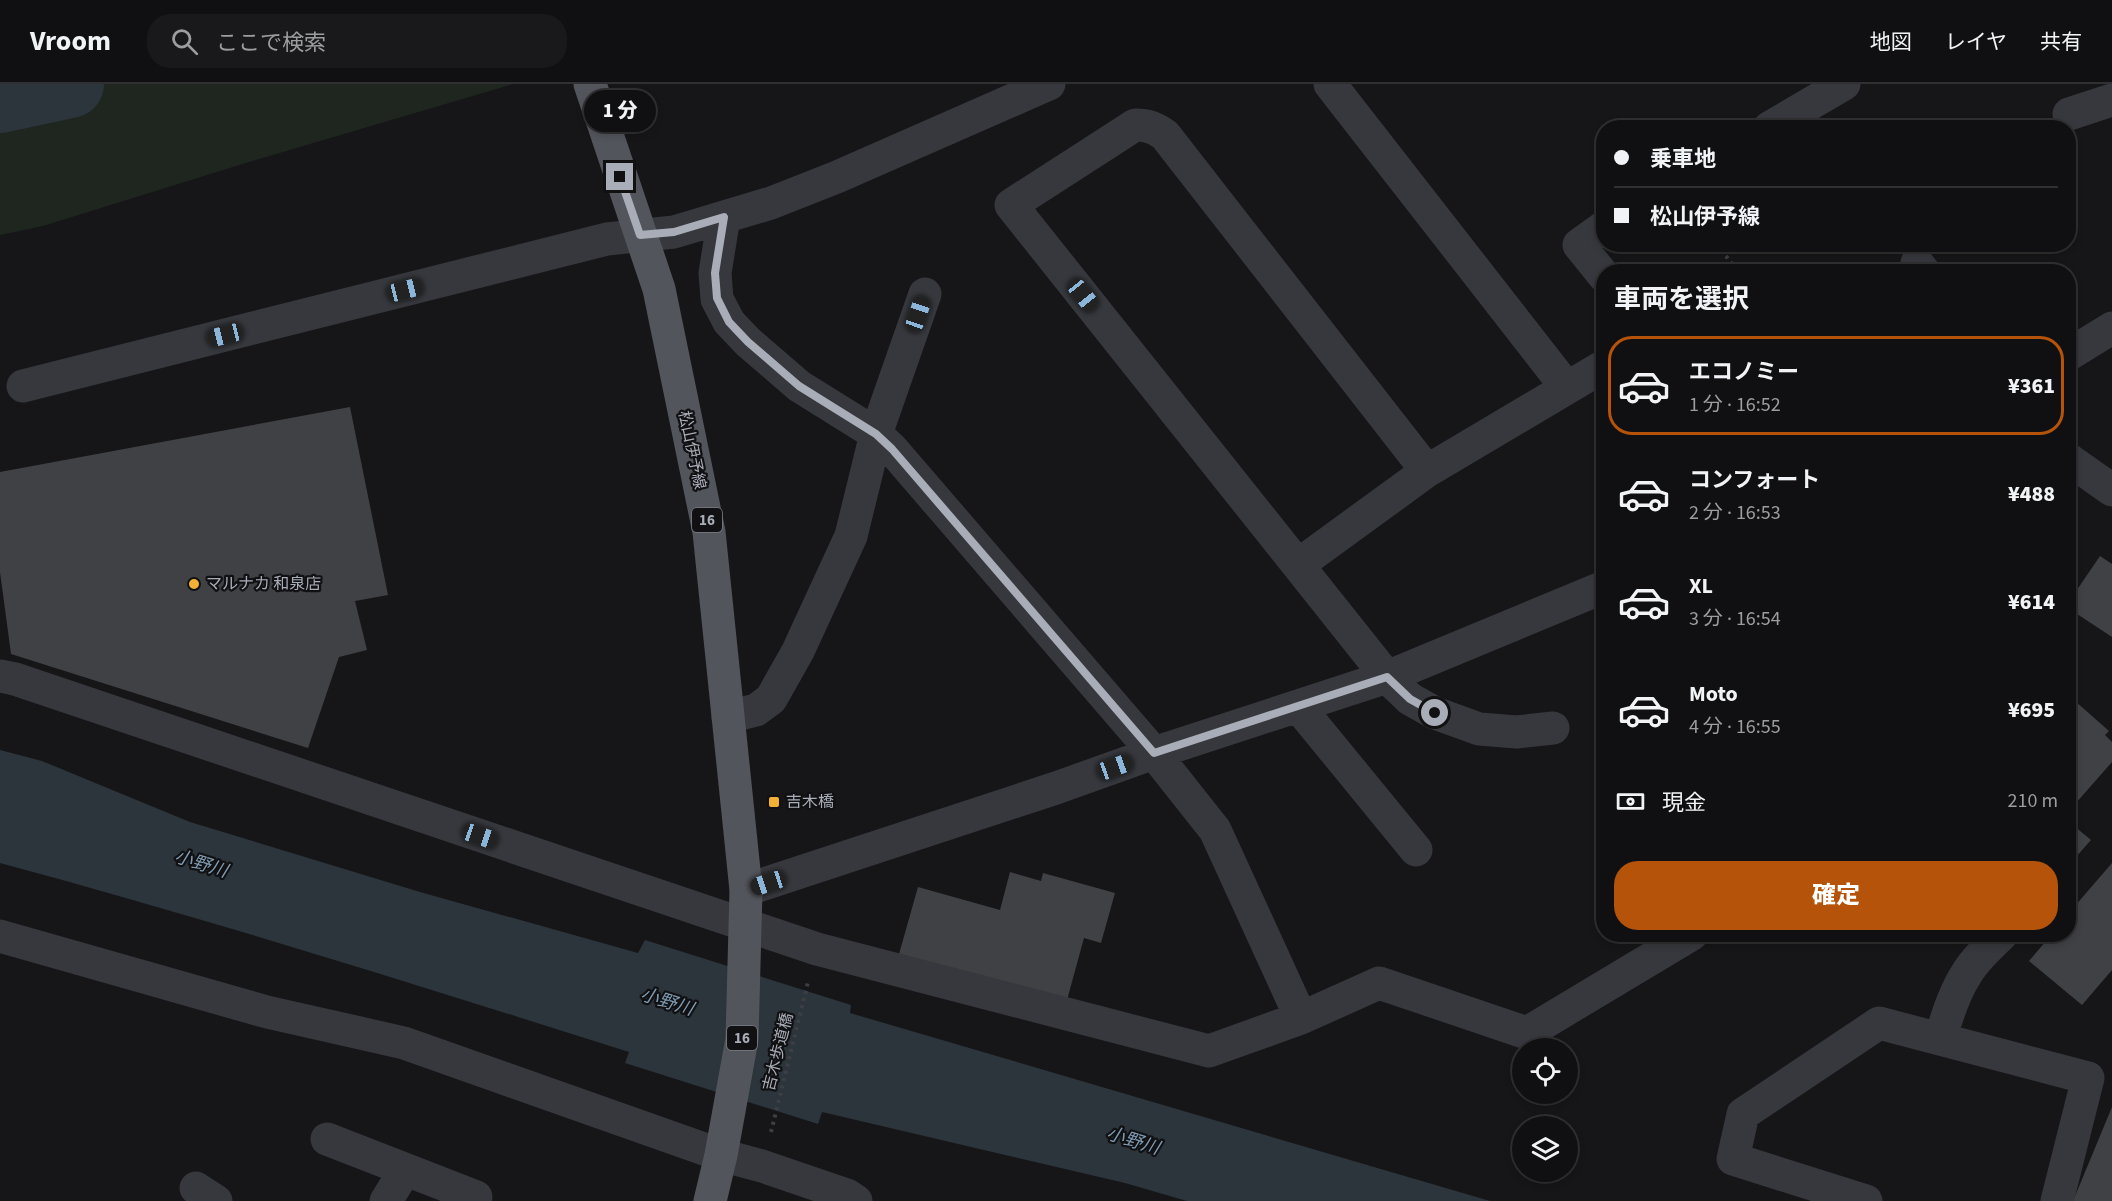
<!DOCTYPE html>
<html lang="ja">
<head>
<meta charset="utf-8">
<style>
  :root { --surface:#101012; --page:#19191b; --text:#f1f3f6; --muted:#9c9d9f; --line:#303032; --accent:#b45309 }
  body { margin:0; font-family:"Source Sans 3","Noto Sans JP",sans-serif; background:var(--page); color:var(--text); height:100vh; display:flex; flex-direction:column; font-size:22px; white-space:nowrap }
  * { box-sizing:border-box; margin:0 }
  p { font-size:20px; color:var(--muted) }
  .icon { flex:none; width:33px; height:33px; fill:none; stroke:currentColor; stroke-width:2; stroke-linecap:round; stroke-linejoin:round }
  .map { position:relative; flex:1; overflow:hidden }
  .details { position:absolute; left:1596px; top:180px; width:480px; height:678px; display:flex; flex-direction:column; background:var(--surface); border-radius:24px; box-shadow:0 3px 9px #0003,0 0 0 2px var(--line) }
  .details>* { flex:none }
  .top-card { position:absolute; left:1596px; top:36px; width:480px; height:132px; border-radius:24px; box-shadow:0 3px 9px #0003,0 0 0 2px var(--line); display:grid; align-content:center; height:132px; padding:0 18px; background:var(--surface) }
  .fabs { position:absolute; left:1512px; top:954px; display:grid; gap:12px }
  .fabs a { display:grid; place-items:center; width:66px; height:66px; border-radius:50%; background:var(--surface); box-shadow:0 3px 9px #0003,0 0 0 2px var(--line); font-size:30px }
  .end { position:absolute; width:27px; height:27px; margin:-14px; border:8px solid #a8adb8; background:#111; box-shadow:0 0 0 3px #111 }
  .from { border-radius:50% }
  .bubble { position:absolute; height:42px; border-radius:21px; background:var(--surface); box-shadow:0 3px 9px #0003,0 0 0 2px var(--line); font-size:20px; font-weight:800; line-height:42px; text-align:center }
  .car { position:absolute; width:18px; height:36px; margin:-18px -9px; border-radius:8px; box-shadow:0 0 4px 2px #0007; background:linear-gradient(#222 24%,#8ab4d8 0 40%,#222 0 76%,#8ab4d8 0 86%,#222 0) }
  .top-card b { display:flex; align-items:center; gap:21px; height:57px; font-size:22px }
  .top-card b+b { border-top:2px solid var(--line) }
  .top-card i { width:15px; height:15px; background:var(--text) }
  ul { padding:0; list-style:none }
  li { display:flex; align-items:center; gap:18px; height:99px; margin:0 12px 9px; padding:0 6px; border:3px solid transparent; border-radius:24px }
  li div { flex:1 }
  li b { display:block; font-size:22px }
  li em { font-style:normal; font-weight:800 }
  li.on { border-color:var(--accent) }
  li>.icon { width:54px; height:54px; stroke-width:1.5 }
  h2 { padding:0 18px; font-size:27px; line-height:72px }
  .pay { display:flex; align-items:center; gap:15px; height:66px; padding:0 18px; font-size:22px }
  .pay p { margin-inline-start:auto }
  .action { display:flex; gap:12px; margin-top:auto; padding:12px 18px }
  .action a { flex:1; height:69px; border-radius:24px; background:var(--accent); color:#fff; font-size:24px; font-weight:800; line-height:69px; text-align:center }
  header { display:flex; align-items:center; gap:36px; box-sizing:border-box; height:84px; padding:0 30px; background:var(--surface); border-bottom:2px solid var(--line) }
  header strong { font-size:28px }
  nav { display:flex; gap:33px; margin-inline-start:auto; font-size:21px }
  .search { width:420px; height:54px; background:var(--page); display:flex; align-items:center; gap:15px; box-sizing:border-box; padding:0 21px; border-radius:24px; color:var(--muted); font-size:22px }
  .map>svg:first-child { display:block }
  .green { fill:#1e261f }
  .water { fill:#2c353c }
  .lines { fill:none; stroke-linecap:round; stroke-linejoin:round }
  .river { stroke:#2c353c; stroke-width:68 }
  .building { fill:#404145 }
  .path { stroke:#3d3f44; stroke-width:4; stroke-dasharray:3 4.5; stroke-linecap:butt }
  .minor { stroke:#37383d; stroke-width:33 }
  .major { stroke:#53555c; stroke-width:33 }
  .route { stroke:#a8adb8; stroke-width:8 }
  .poi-dot { fill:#f2b134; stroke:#111113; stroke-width:2 }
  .labels { text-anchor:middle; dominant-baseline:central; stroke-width:4.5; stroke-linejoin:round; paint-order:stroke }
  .shield { fill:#111113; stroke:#7b7e86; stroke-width:1.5 }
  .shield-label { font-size:15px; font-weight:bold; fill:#a8adb8 }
  .street-label { font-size:16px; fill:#a8adb8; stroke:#111113 }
  .poi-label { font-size:16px; fill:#a8adb8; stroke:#111113; text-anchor:start }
  .water-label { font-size:18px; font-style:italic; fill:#7f9bb3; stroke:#111113 }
</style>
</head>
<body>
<header>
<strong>Vroom</strong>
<div class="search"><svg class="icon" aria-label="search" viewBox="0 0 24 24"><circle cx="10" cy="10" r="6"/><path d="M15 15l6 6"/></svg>ここで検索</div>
<nav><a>地図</a><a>レイヤ</a><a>共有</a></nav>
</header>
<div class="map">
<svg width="2112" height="1117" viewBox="0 0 2112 1117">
  <rect width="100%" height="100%" fill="#161618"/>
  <path class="green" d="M0 0H513L249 78 43 142 0 151Z"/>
  <path class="water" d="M0 666 42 677 190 738 420 808 638 869 645 856 851 921 850 929 1490 1117H1187L1125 1099 822 1028 818 1040 625 979 629 968C420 902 212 836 0 779Z"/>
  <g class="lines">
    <path class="river" d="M0 15 70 0"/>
  </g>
  <path class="building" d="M350 323 388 511 355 517 367 566 339 573 308 664 11 570 0 488V388Z
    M2100 472 2112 480V553L2068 524V519Z
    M2075 617 2109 647 2105 651 2112 658V678L2068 728V625Z
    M2068 737 2091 756 2068 782Z
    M2112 779V886L2082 921 2029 877 2052 850H2068V830Z
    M1010 788 1041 797 1043 789 1115 809 1101 859 1084 854 1067 916 899 870 918 803 1000 826Z
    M2112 1023V1117H2073Z"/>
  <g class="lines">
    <path class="path" d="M1717 160 1738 188
      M771 1048 808 898"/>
    <path class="minor" d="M1330 0 1567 304
      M2069 30 2112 16
      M1769 44 1844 0
      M724 133 715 189 717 215 729 238 748 258 799 302 876 350 892 365 1154 669 1215 746 1301 934
      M1604 143 1579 161 1604 192
      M1917 179 1924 188
      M2068 271 2112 244
      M23 302 607 155 674 148 771 119 837 93 1049 0
      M2068 375 2112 406
      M1427 387 1165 51C1155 44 1148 41 1135 41L1011 121 1387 593 1410 615 1435 629 1479 645 1517 648 1553 644
      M1298 481 1427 387 1604 282
      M0 592 15 595 817 865 1209 967 1301 934 1379 899 1527 949 1692 850
      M1298 622 1416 766
      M728 633 756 626 771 615 798 567 851 452 876 350 925 210
      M746 806 1056 704 1154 669 1387 593 1604 503
      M0 852 267 928 404 959 721 1071 762 1082 847 1111 856 1117
      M1940 955C1947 933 1954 909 1967 889 1976 874 1990 862 2002 850
      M327 1055 476 1113
      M196 1104 216 1117
      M386 1117 405 1086
      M1866 1117 1733 1075 1743 1030 1879 939 2088 994 2057 1117"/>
    <path class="major" d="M590 0 659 205 709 448 746 806 742 955 721 1071 710 1117"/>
  </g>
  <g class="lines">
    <path class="route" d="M620 93 640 151 674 148 724 133 715 189 717 214 729 238 748 258 799 302 876 350 892 365 1154 669 1387 593 1410 615 1435 629"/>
  </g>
  <g class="poi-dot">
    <circle cx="194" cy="500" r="6"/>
    <rect x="768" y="712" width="12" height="12" rx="3"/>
  </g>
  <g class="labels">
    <g class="shield">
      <rect x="692" y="424" width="30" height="24" rx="4.5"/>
      <rect x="727" y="942" width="30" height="24" rx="4.5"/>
    </g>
    <g class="shield-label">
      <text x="707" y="436">16</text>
      <text x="742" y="954">16</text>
    </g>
    <g class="street-label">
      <text transform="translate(692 366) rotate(78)">松山伊予線</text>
      <text transform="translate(778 968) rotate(-76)">吉木歩道橋</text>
    </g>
    <g class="poi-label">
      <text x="206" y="500">マルナカ 和泉店</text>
      <text x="786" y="718">吉木橋</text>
    </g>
    <g class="water-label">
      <text transform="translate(201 780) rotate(17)">小野川</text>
      <text transform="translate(667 918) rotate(17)">小野川</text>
      <text transform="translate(1133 1057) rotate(17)">小野川</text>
    </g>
  </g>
</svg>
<div class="fabs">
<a><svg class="icon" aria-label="locate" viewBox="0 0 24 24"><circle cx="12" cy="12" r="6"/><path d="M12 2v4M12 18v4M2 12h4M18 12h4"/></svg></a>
<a><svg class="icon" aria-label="layers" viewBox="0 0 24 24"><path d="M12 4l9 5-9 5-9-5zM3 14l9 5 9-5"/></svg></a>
</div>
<i class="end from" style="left:1435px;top:629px"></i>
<i class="end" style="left:620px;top:93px"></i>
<div class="bubble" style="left:584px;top:6px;width:72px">1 分</div>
<i class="car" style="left:405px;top:206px;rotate:76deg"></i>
<i class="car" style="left:1083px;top:211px;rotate:141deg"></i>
<i class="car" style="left:918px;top:230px;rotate:19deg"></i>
<i class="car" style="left:225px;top:251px;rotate:256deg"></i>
<i class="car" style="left:1115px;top:683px;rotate:70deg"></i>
<i class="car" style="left:480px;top:752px;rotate:109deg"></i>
<i class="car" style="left:768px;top:799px;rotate:252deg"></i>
<div class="top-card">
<b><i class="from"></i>乗車地</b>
<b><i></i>松山伊予線</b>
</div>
<section class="details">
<h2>車両を選択</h2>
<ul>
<li class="on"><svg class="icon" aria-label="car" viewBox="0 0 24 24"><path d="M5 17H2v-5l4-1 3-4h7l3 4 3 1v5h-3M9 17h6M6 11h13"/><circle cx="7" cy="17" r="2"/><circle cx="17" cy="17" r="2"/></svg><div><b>エコノミー</b><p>1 分 · 16:52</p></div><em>¥361</em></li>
<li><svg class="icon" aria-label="car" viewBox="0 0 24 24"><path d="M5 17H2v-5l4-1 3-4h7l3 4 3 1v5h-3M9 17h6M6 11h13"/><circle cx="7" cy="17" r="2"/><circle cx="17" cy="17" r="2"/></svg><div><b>コンフォート</b><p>2 分 · 16:53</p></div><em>¥488</em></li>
<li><svg class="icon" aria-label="car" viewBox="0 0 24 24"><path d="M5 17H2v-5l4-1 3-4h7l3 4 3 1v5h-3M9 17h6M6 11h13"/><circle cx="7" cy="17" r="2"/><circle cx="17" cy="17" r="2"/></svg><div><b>XL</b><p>3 分 · 16:54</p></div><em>¥614</em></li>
<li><svg class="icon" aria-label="car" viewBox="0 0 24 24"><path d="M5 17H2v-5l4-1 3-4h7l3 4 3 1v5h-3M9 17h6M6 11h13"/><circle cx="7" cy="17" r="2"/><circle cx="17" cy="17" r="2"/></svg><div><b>Moto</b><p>4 分 · 16:55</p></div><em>¥695</em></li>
</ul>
<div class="pay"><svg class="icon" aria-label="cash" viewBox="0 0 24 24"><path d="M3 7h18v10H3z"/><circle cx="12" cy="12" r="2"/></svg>現金<p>210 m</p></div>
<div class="action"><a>確定</a></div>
</section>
</div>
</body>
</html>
